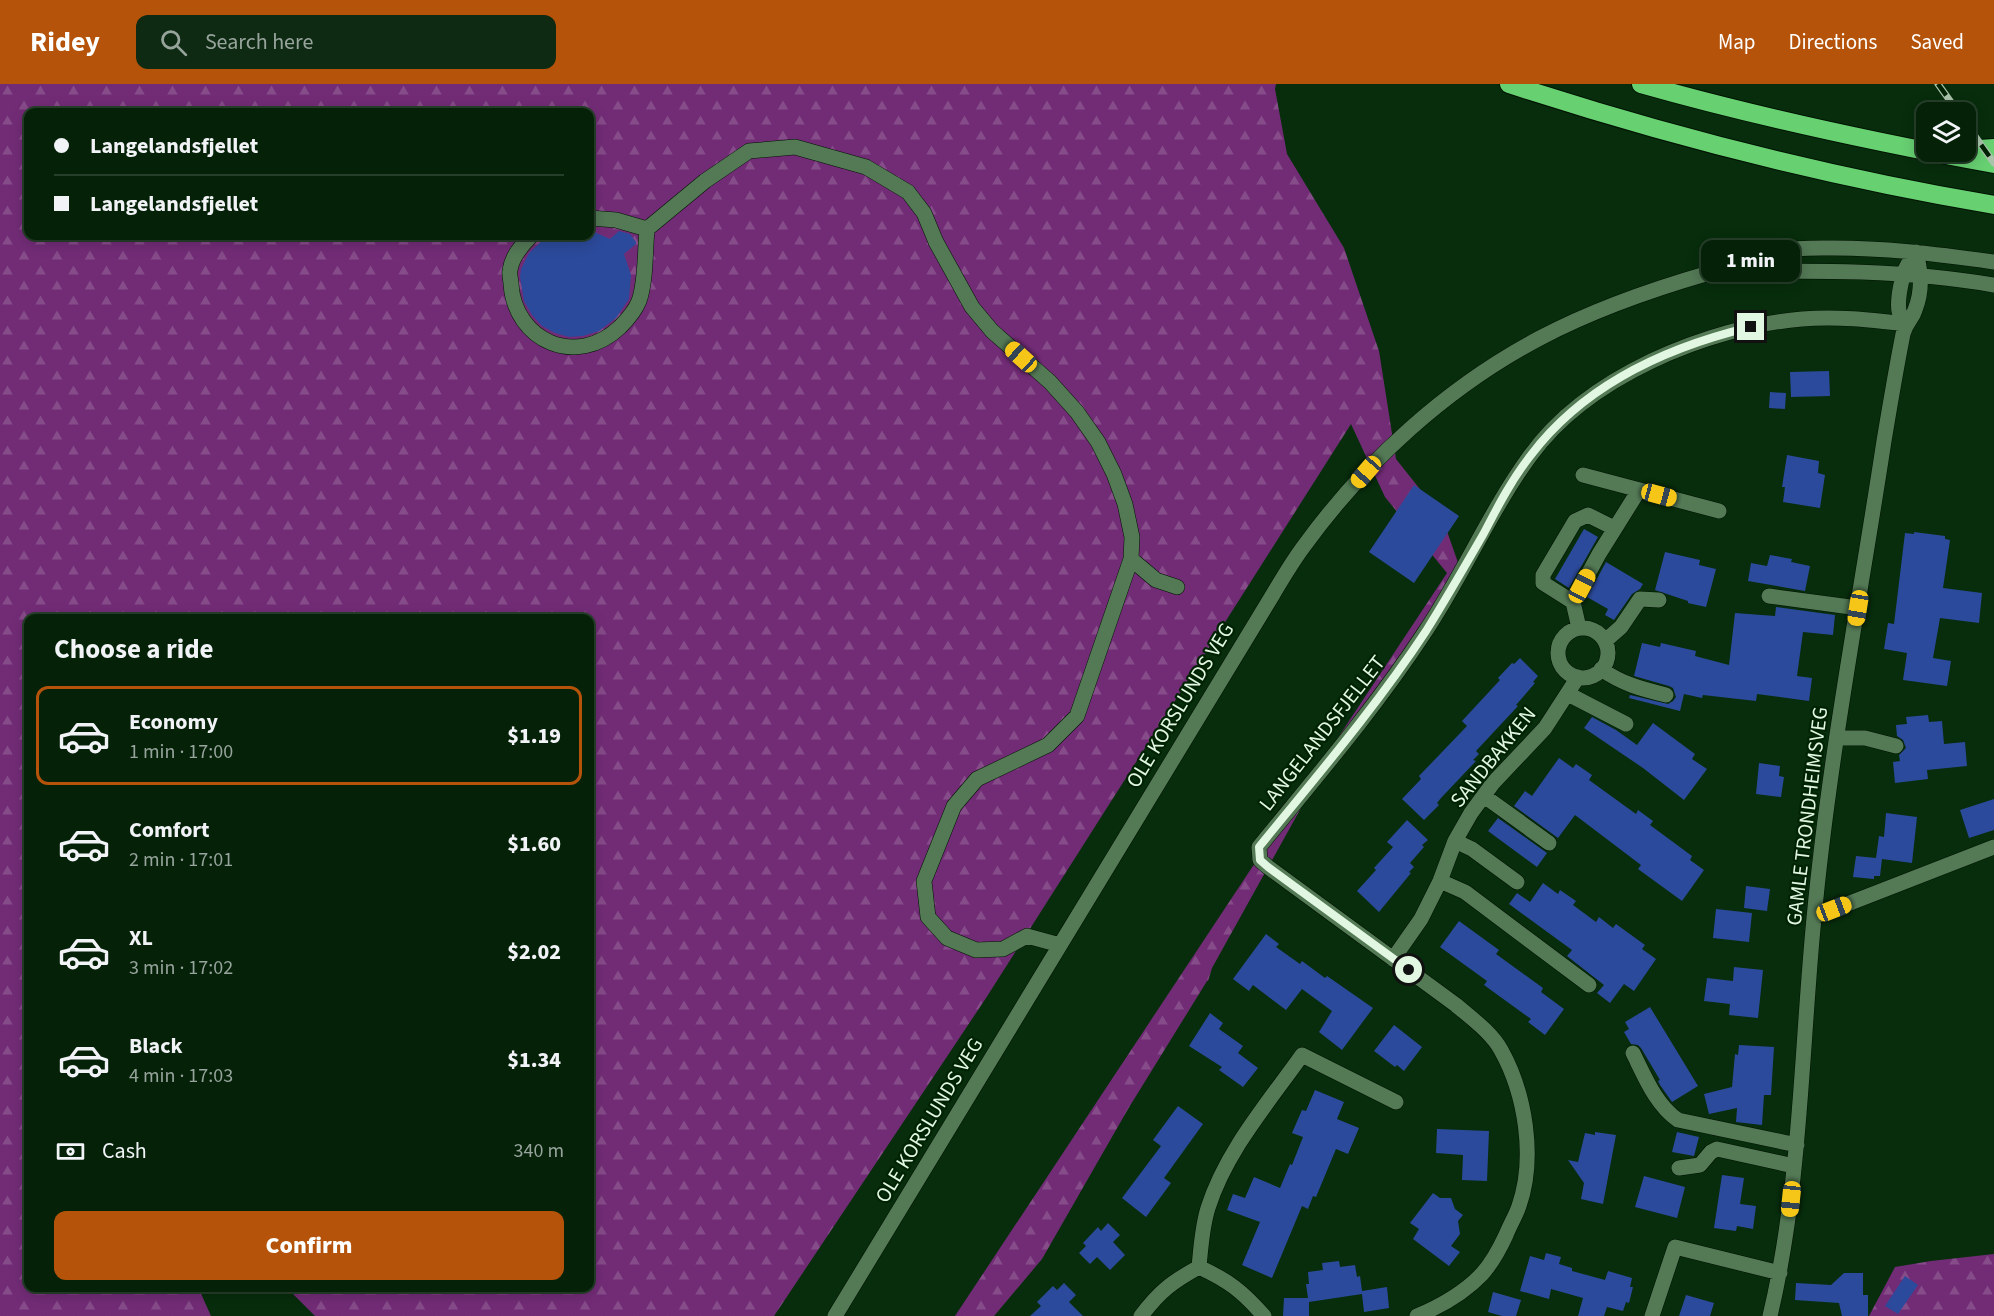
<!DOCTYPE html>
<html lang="en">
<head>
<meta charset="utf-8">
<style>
  :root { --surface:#052209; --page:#0e2a12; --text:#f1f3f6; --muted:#97a49c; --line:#263f2a; --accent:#b45309 }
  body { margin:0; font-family:"Source Sans 3",sans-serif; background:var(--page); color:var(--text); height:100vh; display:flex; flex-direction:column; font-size:22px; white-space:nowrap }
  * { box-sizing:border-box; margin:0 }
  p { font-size:20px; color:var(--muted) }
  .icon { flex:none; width:33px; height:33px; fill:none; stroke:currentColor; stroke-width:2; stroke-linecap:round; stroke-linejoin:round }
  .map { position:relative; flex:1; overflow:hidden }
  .panel { position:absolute; left:24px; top:530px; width:570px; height:678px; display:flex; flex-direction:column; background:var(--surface); border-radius:12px; box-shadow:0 3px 15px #0003,0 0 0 2px var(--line) }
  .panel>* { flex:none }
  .hud { position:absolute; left:24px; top:24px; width:570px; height:132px; border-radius:12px; box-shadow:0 3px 15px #0003,0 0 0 2px var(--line); display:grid; align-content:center; height:132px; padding:0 30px; background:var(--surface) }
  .fabs { position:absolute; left:1916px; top:18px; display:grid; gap:12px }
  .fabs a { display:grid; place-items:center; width:60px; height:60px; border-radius:12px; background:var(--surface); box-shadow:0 3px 15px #0003,0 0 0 2px var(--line); font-size:30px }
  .end { position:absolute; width:27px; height:27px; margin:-14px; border:8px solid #e2f7e2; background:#111; box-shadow:0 0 0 3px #111 }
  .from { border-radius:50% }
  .bubble { position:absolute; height:42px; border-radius:12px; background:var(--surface); box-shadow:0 3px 15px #0003,0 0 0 2px var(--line); font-size:20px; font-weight:800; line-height:42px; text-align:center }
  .car { position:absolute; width:18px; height:36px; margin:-18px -9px; border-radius:8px; box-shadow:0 0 4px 2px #0007; background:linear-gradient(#f5c518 24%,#345 0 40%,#f5c518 0 76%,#345 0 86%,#f5c518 0) }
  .hud b { display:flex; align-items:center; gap:21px; height:57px; font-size:22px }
  .hud b+b { border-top:2px solid var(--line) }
  .hud i { width:15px; height:15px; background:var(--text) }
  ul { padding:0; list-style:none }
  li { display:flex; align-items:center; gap:18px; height:99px; margin:0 12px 9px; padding:0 18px; border:3px solid transparent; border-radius:12px }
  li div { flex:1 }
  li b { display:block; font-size:22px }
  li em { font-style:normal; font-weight:800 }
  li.selected { border-color:var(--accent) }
  li>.icon { width:54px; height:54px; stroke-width:1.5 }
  h2 { padding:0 30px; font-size:27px; line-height:72px }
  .pay { display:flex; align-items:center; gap:15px; height:66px; padding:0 30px; font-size:22px }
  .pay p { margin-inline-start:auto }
  .action { display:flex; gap:12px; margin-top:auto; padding:12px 30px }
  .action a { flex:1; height:69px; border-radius:12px; background:var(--accent); color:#fff; font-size:24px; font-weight:800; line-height:69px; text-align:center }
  header { display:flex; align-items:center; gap:36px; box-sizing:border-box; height:84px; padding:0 30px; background:var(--accent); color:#fff }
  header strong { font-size:28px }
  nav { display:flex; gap:33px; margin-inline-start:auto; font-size:21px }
  .search { width:420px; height:54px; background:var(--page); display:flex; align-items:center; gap:15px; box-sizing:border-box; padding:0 21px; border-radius:12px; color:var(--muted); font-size:22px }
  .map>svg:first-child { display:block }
  .forest { fill:url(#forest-firs); fill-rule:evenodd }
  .building { fill:#2c4a9b }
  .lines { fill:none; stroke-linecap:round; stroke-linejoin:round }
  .minor-casing { stroke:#001300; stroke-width:16 }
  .highway-casing { stroke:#001300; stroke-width:20 }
  .minor { stroke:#537955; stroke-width:15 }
  .highway { stroke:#67d071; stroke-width:18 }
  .rail-casing { stroke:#aac3ab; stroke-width:7 }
  .rail { stroke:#002304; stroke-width:4.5; stroke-dasharray:14; stroke-linecap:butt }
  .route { stroke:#e2f7e2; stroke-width:8 }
  .labels { text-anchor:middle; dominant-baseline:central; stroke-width:4.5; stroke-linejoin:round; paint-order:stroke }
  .street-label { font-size:21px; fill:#e2f7e2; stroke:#002304 }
</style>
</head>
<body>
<header>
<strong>Ridey</strong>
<div class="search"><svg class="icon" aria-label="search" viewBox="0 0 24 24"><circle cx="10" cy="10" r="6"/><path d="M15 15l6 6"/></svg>Search here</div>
<nav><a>Map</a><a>Directions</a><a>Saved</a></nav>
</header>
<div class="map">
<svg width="1994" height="1232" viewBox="0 0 1994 1232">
  <defs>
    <pattern id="forest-firs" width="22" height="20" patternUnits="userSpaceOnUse" patternTransform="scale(1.5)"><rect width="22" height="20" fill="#722c76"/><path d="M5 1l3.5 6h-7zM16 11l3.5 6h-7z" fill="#864b89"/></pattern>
  </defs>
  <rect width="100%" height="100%" fill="#072d0c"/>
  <path class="forest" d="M0 0H1276L1275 5 1287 70 1344 164 1379 267 1396 375 1442 433 1462 490 1326 679 1212 884 1208 897H1207L1128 1025 1042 1175 994 1232H955L1447 489 1385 413 1351 340 986 914 774 1232H315L286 1203H590V534H28V1203H198L211 1232H0ZM28 28H590V152H28Z
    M1994 1170V1232H1869L1895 1183 1931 1177Z"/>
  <path class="building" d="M590 146 610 155 619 147 630 150 636 158V160L624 170 631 191 629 215 616 234 599 247 583 252 569 253 555 249 542 242 532 231 524 217 520 193 521 185 529 169 546 153 590 152Z
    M1829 287 1830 312 1791 313 1790 288Z
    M1770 308 1786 309 1785 325 1769 324Z
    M1787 371 1819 377 1818 389 1825 391 1820 424 1783 418 1785 403H1782Z
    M1414 401 1459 432 1414 499 1369 468Z
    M1584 445 1598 453 1569 504 1555 495Z
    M1914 448 1945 452V455L1950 456 1943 504 1982 509 1979 539 1940 534 1933 574 1951 577 1947 602 1903 596 1907 569 1884 565 1888 539 1894 540 1905 449 1914 450Z
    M1665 468 1700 476 1699 481 1716 485 1706 523 1688 519V517L1655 506Z
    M1770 471 1792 475 1791 478 1810 482 1805 507 1748 497 1751 479 1767 482Z
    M1606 478 1643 500 1640 505 1632 510 1614 536 1605 531 1608 525 1587 513Z
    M1776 523 1835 531 1833 551 1803 548 1797 592 1812 594 1809 617 1757 610 1756 617 1703 611 1702 614 1684 610 1680 627 1629 614 1630 611 1668 620 1673 617 1676 613 1673 604 1669 602 1634 592 1642 559 1660 563 1661 559 1696 567 1695 572 1729 581 1735 529 1775 532Z
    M1520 574 1538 592 1533 598 1535 599 1516 621 1518 622 1476 667 1479 670 1473 676 1476 677 1441 714 1437 719 1439 721 1424 736 1402 715 1421 695 1419 692 1467 642 1462 637 1500 596 1498 594 1512 579 1514 580Z
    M1928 631 1929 638 1942 637 1944 660 1965 658 1967 682 1927 686 1928 695 1895 699 1893 678 1900 677 1899 671 1906 664 1903 656 1897 652 1896 641 1907 640 1906 633Z
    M1592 633 1616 646 1637 661 1653 639 1695 670 1692 675 1707 685 1684 716 1643 684 1584 644Z
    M1559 674 1573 684 1576 680 1592 691 1589 696 1636 730 1638 726 1653 737 1650 741 1692 772 1690 776 1704 786 1682 817 1638 785 1641 781 1575 731 1558 754 1514 722 1525 707 1532 712Z
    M1759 679 1780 682 1779 692 1784 693 1781 713 1756 710Z
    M1994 715V746L1969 754 1960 726Z
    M1886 729 1917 733 1912 779 1882 775 1880 792H1874V795L1853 793 1856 772 1876 774 1879 752 1884 753Z
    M1498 734 1547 769 1537 783 1488 747Z
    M1407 736 1428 756 1422 761 1424 763 1410 779 1414 783 1409 788 1411 789 1379 828 1357 807 1376 786 1374 784 1393 763 1387 758Z
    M1543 799 1558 810 1560 806 1576 817 1573 821 1596 838 1599 833 1613 844 1616 840 1645 861 1642 865 1656 875 1634 907 1624 900 1610 919 1597 909 1604 901 1567 872 1572 866 1509 820 1517 809 1530 818Z
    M1746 802 1770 805 1767 827 1744 824Z
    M1716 825 1752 829 1749 858 1713 854Z
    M1459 837 1499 866 1496 870 1543 904 1541 908 1564 925 1545 951 1528 938 1531 935 1484 901 1487 897 1440 863Z
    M1266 850 1279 860 1276 863 1300 880 1302 877 1325 894 1327 892 1373 924 1342 966 1319 948 1332 927 1302 905 1286 926 1253 901 1249 907 1233 895Z
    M1734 883 1763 886 1758 934 1729 931 1730 920 1704 917 1707 894 1733 897Z
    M1650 923 1698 1002 1672 1018 1660 1001 1658 997 1660 996 1641 964 1638 961 1631 960 1624 948 1629 945 1625 938Z
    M1210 929 1223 939 1219 945 1243 962 1238 969 1258 984 1243 1003 1219 986 1222 983 1189 962Z
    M1394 941 1422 963 1404 987 1397 981 1395 983 1374 967Z
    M1739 961 1774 963 1771 1011H1764L1762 1041 1736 1038 1737 1024 1709 1030 1704 1010 1732 1003 1735 970 1738 971Z
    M1315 1006 1344 1018 1337 1035 1359 1044 1348 1070 1336 1065 1316 1113 1313 1112 1308 1125 1302 1122 1272 1194 1242 1181 1260 1138 1227 1126 1233 1110 1245 1114 1254 1093 1280 1104 1290 1080 1292 1081 1303 1053 1292 1049 1302 1026 1306 1027Z
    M1178 1022 1203 1040 1164 1094 1171 1099 1146 1133 1122 1114 1161 1062 1153 1056Z
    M1437 1045 1489 1047 1487 1097 1462 1096 1463 1071 1436 1069Z
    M1595 1048 1616 1051 1603 1120 1581 1115 1584 1099 1568 1076 1578 1078 1585 1049 1595 1051Z
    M1677 1048 1699 1053 1694 1072 1672 1068Z
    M1722 1091 1744 1094 1740 1120 1756 1122 1753 1145 1737 1142 1736 1147 1714 1144Z
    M1644 1092 1685 1103 1677 1134 1635 1123Z
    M1433 1109 1440 1114H1451L1455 1125 1463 1131 1458 1137 1460 1150 1451 1162 1460 1168 1449 1182 1413 1155 1419 1145 1410 1139Z
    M1108 1139 1120 1151 1113 1158 1125 1171 1110 1186 1097 1173 1090 1180 1079 1169 1086 1162 1083 1159 1098 1143 1101 1147Z
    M1546 1169 1561 1173 1559 1180 1572 1184V1187L1605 1196 1608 1187 1632 1194 1630 1203H1633L1629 1219 1626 1218 1623 1227 1607 1223 1604 1232H1578L1583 1214 1551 1205 1549 1215 1520 1207 1530 1172 1544 1176Z
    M1339 1177 1340 1183 1355 1181 1357 1193 1360 1192 1362 1207 1387 1203 1389 1224 1364 1228 1362 1210 1309 1218V1232H1283L1284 1214H1308L1306 1200H1309L1308 1188 1323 1186 1322 1179Z
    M1844 1189H1863V1211H1868V1232H1842L1839 1219 1795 1216 1796 1199 1831 1201Z
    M1905 1192 1918 1201 1898 1230 1885 1222Z
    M1064 1199 1076 1211 1069 1218 1083 1232H1030L1041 1222 1037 1218 1053 1202 1057 1206Z
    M1493 1208 1521 1216 1516 1232H1502L1488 1228Z
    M1686 1211 1714 1219 1710 1232H1679Z"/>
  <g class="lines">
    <g class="minor-casing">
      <path id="minor" d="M590 134 616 136 647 145
        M531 152C522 161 512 172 510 186 509 190 511 196 511 200 515 258 577 284 620 243 627 236 635 227 639 217 646 198 645 166 647 145L705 97 749 67 795 63 866 83 908 108 924 129 936 158 972 223 992 247 1050 298 1077 328 1098 358 1114 390 1125 420 1132 453 1131 475 1077 632 1048 661 977 695 954 722 924 797 928 833 947 854 976 866 1003 865 1027 852 1060 861
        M1728 188C1817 186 1906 186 1994 201
        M1906 240C1904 236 1900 231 1899 227 1897 215 1902 190 1908 180
        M1583 391 1719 427
        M1131 475 1156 496 1177 503
        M1769 512 1858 524
        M1573 518 1543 499V491L1575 437 1588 431 1614 444
        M1579 544 1573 518 1599 470 1639 406
        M1558 569a25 25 0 1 1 50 0a25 25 0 1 1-50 0Z
        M1605 557 1621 543 1640 515 1659 516
        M1601 585C1622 600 1642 605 1666 611
        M1568 610 1626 640
        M1837 654H1865L1896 662
        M1484 712 1549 759
        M1455 757 1472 765 1517 798
        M1440 797 1465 808 1589 901
        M1814 833 1994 763
        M1393 875 1421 835 1440 797 1455 757 1471 729 1493 699 1545 644 1578 593
        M1633 969C1645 993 1656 1021 1678 1036L1797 1061
        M1679 1084 1700 1081 1711 1068 1717 1065 1794 1082
        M1199 1183C1229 1197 1242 1207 1264 1232
        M835 1232 1272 512C1282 495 1292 478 1304 462 1365 378 1447 303 1540 254 1593 226 1650 206 1709 189 1731 182 1754 171 1777 167 1792 164 1808 164 1823 164 1880 163 1937 170 1994 178
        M1141 1232C1160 1207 1172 1198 1199 1183 1201 1163 1202 1143 1208 1124 1226 1067 1268 1019 1302 971L1396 1018
        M1417 1232C1441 1222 1464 1209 1482 1190 1492 1179 1500 1164 1506 1151 1510 1141 1516 1131 1519 1122 1536 1073 1525 1009 1501 966 1491 948 1471 934 1456 921L1268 783 1260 776 1259 763C1316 693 1376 623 1425 548 1463 491 1490 427 1530 372 1587 293 1707 243 1802 235 1837 232 1871 236 1906 240
        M1652 1232 1675 1163 1780 1189
        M1770 1232C1801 1102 1801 967 1814 834 1829 674 1860 515 1884 357 1890 321 1896 285 1903 250 1906 238 1912 236 1915 226 1923 206 1921 188 1916 168"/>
    </g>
    <g class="highway-casing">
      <path id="highway" d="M1509 0C1668 52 1829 93 1994 121
        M1641 0C1757 33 1875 58 1994 80
        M1965 66 1994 64"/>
    </g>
    <use href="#minor" class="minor"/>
    <use href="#highway" class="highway"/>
    <g class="rail-casing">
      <path id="rail" d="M1938 0 1958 28
        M1965 38 1994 79"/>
    </g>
    <use href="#rail" class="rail"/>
  </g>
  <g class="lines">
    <path class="route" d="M1409 886 1268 783 1260 776 1259 763C1316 693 1376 623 1426 547 1446 515 1465 482 1484 449 1498 422 1512 395 1531 371 1584 301 1667 263 1751 243"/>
  </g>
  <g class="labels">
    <g class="street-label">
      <text transform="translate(1180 621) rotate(-59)">OLE KORSLUNDS VEG</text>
      <text transform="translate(1322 649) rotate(-52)">LANGELANDSFJELLET</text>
      <text transform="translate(1493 673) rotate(-51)">SANDBAKKEN</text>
      <text transform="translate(1807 732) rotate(-83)">GAMLE TRONDHEIMSVEG</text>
      <text transform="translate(929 1036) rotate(-59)">OLE KORSLUNDS VEG</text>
    </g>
  </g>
</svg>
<div class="fabs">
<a><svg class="icon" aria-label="layers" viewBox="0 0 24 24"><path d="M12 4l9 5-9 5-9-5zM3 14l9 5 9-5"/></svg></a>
</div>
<i class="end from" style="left:1409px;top:886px"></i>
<i class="end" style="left:1751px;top:243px"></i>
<div class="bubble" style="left:1701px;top:156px;width:99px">1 min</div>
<i class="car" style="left:1021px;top:273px;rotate:312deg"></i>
<i class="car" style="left:1366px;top:388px;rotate:221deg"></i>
<i class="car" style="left:1659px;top:411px;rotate:105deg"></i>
<i class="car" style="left:1582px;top:502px;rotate:28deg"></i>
<i class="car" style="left:1858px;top:524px;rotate:189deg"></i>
<i class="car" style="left:1834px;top:825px;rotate:69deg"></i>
<i class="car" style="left:1791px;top:1115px;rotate:186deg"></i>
<div class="hud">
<b><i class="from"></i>Langelandsfjellet</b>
<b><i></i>Langelandsfjellet</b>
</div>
<section class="panel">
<h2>Choose a ride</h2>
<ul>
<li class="selected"><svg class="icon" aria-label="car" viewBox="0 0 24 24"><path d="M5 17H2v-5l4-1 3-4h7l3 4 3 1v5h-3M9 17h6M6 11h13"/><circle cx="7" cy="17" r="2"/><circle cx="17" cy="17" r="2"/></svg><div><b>Economy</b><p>1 min · 17:00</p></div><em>$1.19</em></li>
<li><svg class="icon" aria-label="car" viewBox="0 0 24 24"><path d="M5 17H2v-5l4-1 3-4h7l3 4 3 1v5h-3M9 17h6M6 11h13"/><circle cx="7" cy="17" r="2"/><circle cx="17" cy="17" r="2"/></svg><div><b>Comfort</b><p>2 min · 17:01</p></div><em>$1.60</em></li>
<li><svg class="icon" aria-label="car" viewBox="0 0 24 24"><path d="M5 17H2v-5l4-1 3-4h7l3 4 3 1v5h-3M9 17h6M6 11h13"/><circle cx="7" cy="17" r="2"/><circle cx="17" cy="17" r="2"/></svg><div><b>XL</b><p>3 min · 17:02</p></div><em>$2.02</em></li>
<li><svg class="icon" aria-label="car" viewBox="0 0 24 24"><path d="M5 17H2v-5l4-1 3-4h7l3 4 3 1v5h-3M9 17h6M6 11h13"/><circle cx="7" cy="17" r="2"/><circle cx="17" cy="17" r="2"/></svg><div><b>Black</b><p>4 min · 17:03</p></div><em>$1.34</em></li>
</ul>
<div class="pay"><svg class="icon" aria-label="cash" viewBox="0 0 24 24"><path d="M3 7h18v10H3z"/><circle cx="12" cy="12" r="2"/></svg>Cash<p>340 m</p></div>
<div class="action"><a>Confirm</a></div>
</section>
</div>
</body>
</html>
